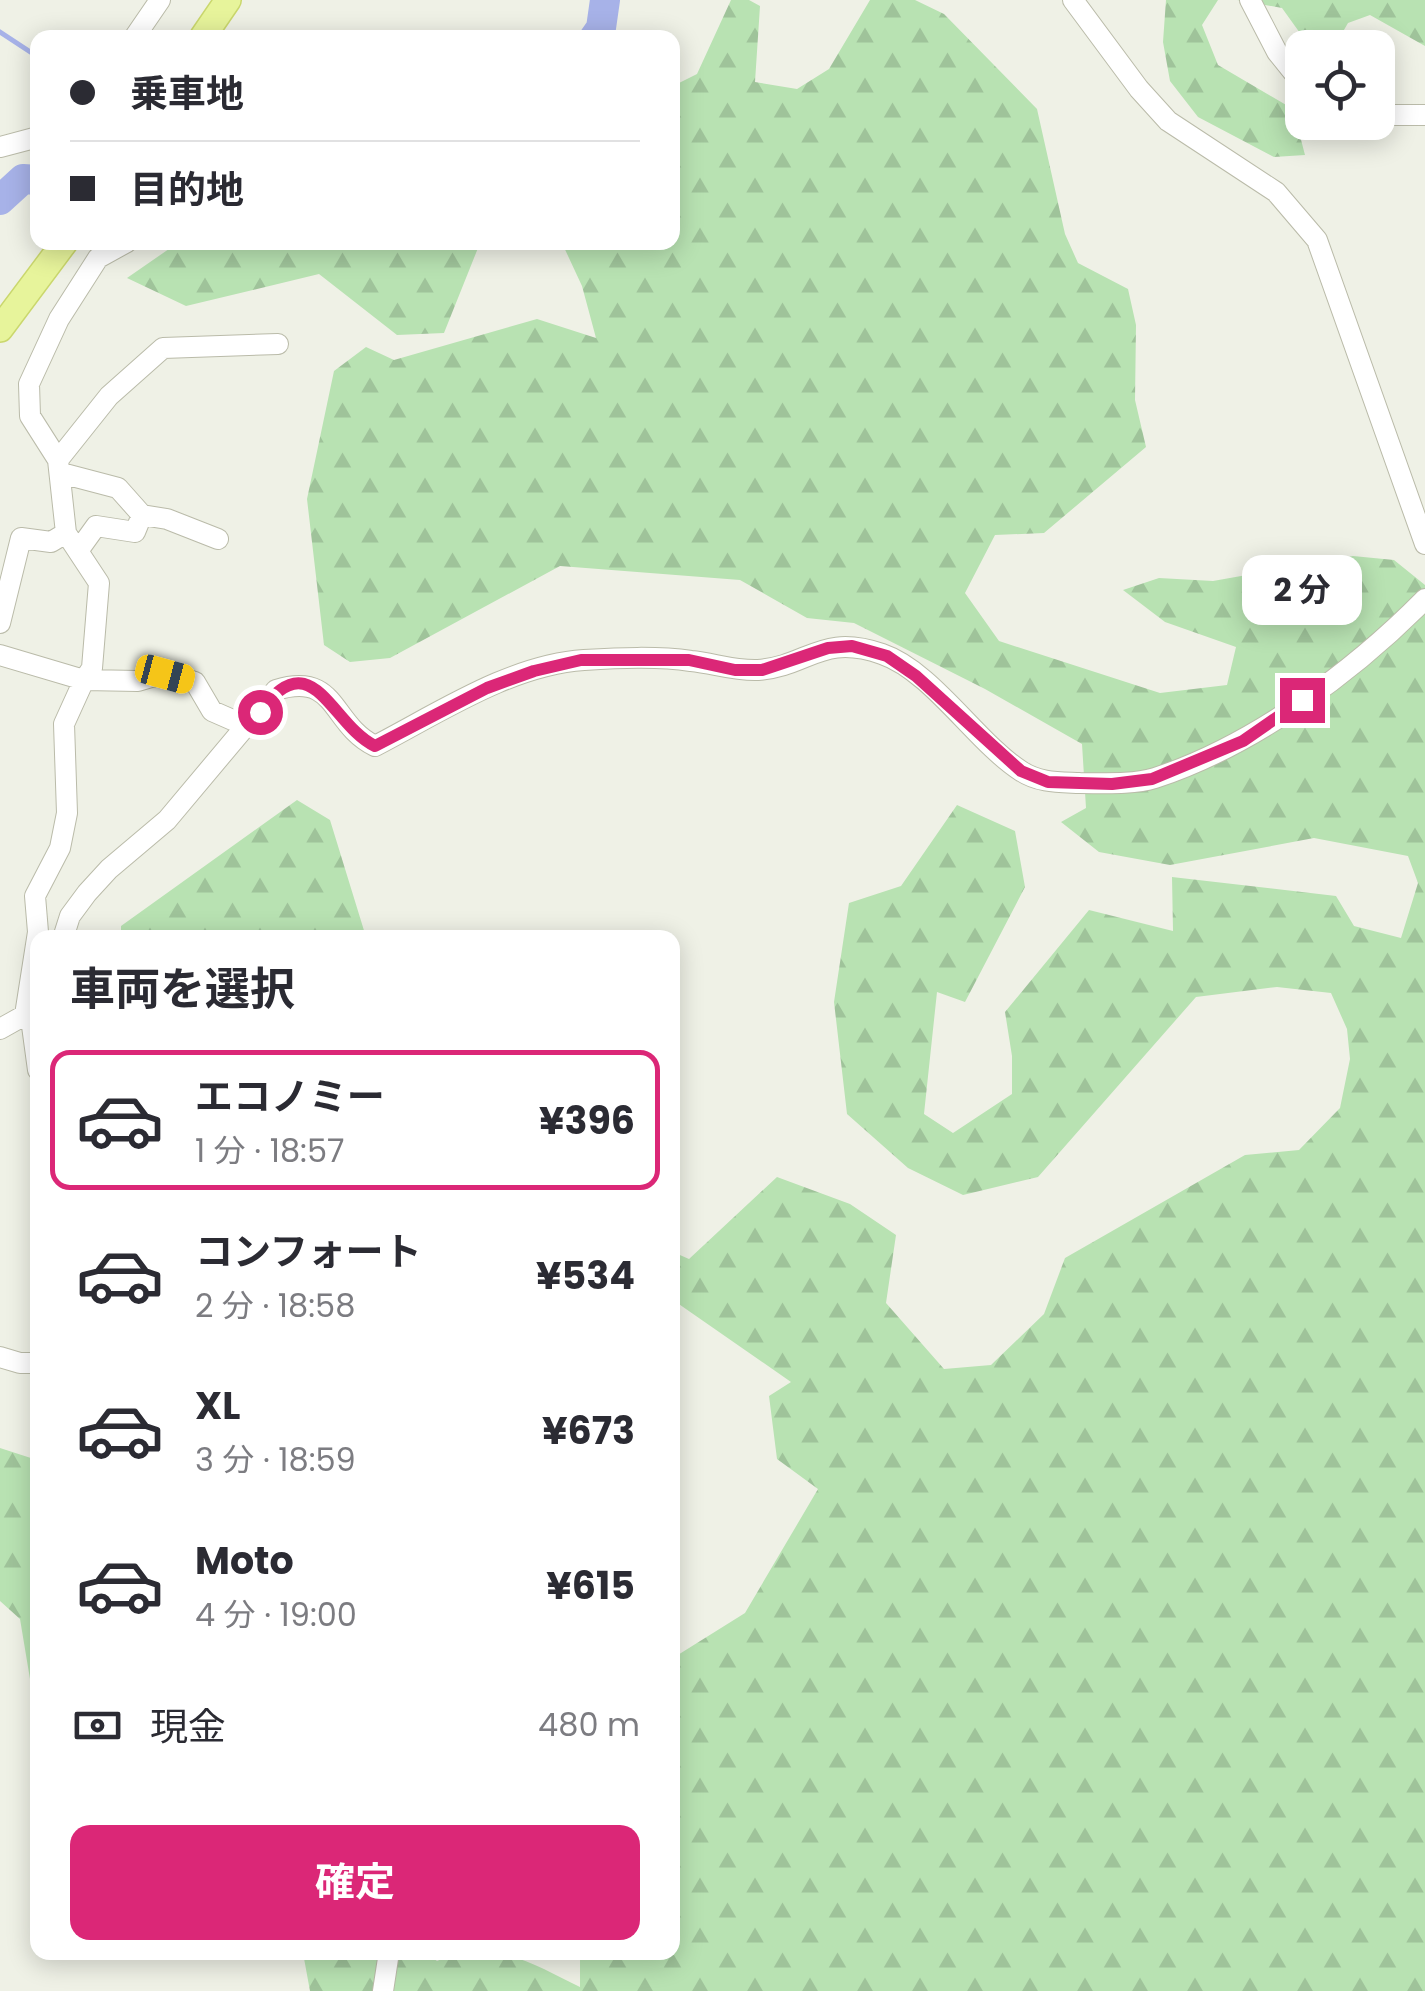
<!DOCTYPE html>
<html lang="ja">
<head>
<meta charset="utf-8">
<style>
  :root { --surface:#fff; --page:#f2f2f3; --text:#2b2b33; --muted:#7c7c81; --line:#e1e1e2; --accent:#db2777 }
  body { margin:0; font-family:Poppins,"Noto Sans JP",sans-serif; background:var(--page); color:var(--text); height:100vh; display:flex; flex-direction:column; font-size:38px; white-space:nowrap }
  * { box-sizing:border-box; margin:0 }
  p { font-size:32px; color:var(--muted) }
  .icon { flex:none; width:55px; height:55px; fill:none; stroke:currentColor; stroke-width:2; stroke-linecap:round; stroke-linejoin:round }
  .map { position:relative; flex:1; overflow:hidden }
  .panel { position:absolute; left:30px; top:930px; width:650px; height:1030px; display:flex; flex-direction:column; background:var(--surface); border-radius:20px; box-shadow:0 5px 25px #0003 }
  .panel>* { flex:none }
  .banner { position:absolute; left:30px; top:30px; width:650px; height:220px; border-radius:20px; box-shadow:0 5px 25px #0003; display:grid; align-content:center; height:220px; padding:0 40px; background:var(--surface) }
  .controls { position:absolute; left:1285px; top:30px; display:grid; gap:20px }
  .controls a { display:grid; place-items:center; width:110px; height:110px; border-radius:20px; background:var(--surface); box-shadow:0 5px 25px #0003; font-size:50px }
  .end { position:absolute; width:45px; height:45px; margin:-22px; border:12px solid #db2777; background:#fff; box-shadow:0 0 0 5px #fff }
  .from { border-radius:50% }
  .bubble { position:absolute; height:70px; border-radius:20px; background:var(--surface); box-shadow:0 5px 25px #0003; font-size:32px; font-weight:700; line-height:70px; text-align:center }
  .car { position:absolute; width:30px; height:60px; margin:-30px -15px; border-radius:12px; box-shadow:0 0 8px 2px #0007; background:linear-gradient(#f5c518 24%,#345 0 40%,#f5c518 0 76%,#345 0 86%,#f5c518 0) }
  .banner b { display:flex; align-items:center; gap:35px; height:95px; font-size:38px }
  .banner b+b { border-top:2px solid var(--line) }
  .banner i { width:25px; height:25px; background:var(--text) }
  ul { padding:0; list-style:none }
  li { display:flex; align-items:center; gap:30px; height:140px; margin:0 20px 15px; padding:0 20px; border:5px solid transparent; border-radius:20px }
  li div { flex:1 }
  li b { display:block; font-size:38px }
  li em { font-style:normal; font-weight:700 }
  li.on { border-color:var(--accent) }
  li>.icon { width:90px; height:90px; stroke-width:1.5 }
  h2 { padding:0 40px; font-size:45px; line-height:120px }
  .pay { display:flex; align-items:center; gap:25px; height:110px; padding:0 40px; font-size:38px }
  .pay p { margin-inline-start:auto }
  .button { display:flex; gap:20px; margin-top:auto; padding:20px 40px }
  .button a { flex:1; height:115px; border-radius:20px; background:var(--accent); color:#fff; font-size:40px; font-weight:700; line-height:115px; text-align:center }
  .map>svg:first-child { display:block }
  .forest { fill:url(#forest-firs) }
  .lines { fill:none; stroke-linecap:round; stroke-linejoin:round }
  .stream { stroke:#a7b2e8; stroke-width:5 }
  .river { stroke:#a7b2e8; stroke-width:30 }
  .minor-casing { stroke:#babba9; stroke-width:22 }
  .major-casing { stroke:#cad76d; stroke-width:28 }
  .minor { stroke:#fff; stroke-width:20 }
  .major { stroke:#e7f49b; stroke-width:25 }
  .route { stroke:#db2777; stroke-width:12 }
</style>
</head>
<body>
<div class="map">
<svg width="1425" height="1991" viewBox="0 0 1425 1991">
  <defs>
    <pattern id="forest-firs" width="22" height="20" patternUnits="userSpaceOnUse" patternTransform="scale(2.5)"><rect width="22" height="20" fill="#b8e2b2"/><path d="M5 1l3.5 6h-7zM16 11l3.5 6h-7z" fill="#9fc39a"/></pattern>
  </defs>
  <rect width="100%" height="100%" fill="#eff1e6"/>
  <path class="forest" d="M731 0H749L760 6 755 82 797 89 829 69 870 0H915L944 14 1037 109 1065 234 1078 263 1128 289 1136 325 1135 400 1146 447 1044 533 995 535 965 593 999 641 1160 693 1227 685 1236 647 1165 622 1123 590 1159 578 1213 581 1353 556 1394 560 1425 585V1991H310L303 1953H426L437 1961C490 1936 533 1964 580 1987V1953L672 1952 673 1658 745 1613 818 1489 777 1459 769 1396 791 1382 673 1300V1252L689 1259 777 1177 850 1204 896 1235 886 1303 944 1369 991 1365 1044 1314 1065 1258 1245 1155 1299 1150 1340 1108 1350 1059 1347 1029 1331 993 1277 987 1196 997 1038 1177 963 1195 908 1168 847 1114 834 1002 849 903 901 886 957 805 1015 831 1025 887 965 1002 937 992 924 1114 953 1133 1012 1094V1056L1005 1012 1089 910 1173 931 1172 877 1336 896 1354 926 1401 938 1418 883 1408 856 1314 838 1170 865 1099 852 1061 822 1086 808 1082 744 985 689 854 623 807 618 740 580 560 566 390 658 350 662 324 645 307 499 334 371 366 347 394 360 537 319 596 338 582 286 562 243 672 242 673 86 697 74Z
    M1166 0H1218L1202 25 1218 65 1293 109 1305 155 1274 157 1198 117 1170 81 1163 42Z
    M1237 0H1425V46L1370 15 1348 23 1337 42 1310 47 1282 8Z
    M179 242H480V243L444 333 397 335 319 274 186 306 127 278Z
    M297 800 330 820 366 937H121V926Z
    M0 1448 37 1460V1721L20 1619 0 1601Z"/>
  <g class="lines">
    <path class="stream" d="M0 32 38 57"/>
    <path class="river" d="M594 38 601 28 605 0
      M0 200 23 179 38 180"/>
    <g class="minor-casing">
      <path id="minor" d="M1073 0 1139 89 1168 121 1276 192 1317 240 1425 544
        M1250 0 1277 52 1302 83
        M134 38 160 0
        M1378 115H1425
        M0 147 38 137
        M127 242 98 258 59 319 29 384 30 416 58 460 66 533 99 583 92 668 84 680 138 681 165 673 195 682 212 711 244 725
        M58 460 109 396 163 348 278 344
        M61 473 118 488 142 515 135 532 96 526 78 551
        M142 515 167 519 218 539
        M0 623 21 538 51 542 66 533
        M0 655 84 680 64 724 67 813 60 848 35 896 38 932 25 1015
        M63 938 70 916 87 893 109 869 167 820 276 690C338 671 330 724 375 746 439 713 510 665 584 660 618 658 657 656 691 661 713 663 734 671 758 670 809 666 821 633 882 654 932 671 976 742 1021 771 1039 783 1059 782 1080 783 1104 783 1132 785 1155 778 1253 746 1353 672 1425 599
        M30 1011 38 1070
        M0 1029 25 1015 34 1005
        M0 1357 20 1363H38
        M383 1991 389 1952"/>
    </g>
    <g class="major-casing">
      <path id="major" d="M202 38 228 0
        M0 329 65 242"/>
    </g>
    <use href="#minor" class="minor"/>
    <use href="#major" class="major"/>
  </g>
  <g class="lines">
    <path class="route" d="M260 712C312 639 331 725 375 746L487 688 534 671 581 660H689L735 670H762L828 648 852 646 887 656 916 676 1021 771 1048 782 1112 784 1152 779 1243 741 1302 700"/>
  </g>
</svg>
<div class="controls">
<a><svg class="icon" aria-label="locate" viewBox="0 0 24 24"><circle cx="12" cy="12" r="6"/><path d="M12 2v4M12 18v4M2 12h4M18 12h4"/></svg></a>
</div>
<i class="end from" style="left:260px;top:712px"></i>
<i class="end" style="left:1302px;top:700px"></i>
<div class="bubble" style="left:1242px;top:555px;width:120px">2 分</div>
<i class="car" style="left:165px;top:674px;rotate:105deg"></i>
<div class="banner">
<b><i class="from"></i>乗車地</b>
<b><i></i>目的地</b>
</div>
<section class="panel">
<h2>車両を選択</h2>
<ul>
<li class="on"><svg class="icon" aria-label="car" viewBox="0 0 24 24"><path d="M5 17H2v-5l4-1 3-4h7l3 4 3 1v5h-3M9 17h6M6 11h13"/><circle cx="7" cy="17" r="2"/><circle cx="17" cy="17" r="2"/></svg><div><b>エコノミー</b><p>1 分 · 18:57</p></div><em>¥396</em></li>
<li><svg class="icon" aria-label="car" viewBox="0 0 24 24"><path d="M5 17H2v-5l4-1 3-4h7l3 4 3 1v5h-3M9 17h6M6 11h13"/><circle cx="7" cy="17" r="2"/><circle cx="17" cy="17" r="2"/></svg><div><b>コンフォート</b><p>2 分 · 18:58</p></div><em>¥534</em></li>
<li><svg class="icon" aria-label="car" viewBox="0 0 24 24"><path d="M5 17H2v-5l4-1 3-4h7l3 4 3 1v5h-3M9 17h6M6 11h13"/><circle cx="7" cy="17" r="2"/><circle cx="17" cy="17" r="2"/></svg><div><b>XL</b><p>3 分 · 18:59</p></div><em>¥673</em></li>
<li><svg class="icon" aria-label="car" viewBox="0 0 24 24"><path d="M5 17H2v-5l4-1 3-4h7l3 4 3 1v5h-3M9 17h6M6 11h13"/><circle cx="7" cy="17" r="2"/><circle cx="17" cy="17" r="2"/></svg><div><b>Moto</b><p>4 分 · 19:00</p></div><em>¥615</em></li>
</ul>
<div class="pay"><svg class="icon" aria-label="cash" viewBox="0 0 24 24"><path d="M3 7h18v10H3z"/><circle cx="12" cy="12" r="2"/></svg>現金<p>480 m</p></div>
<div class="button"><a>確定</a></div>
</section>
</div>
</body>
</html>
